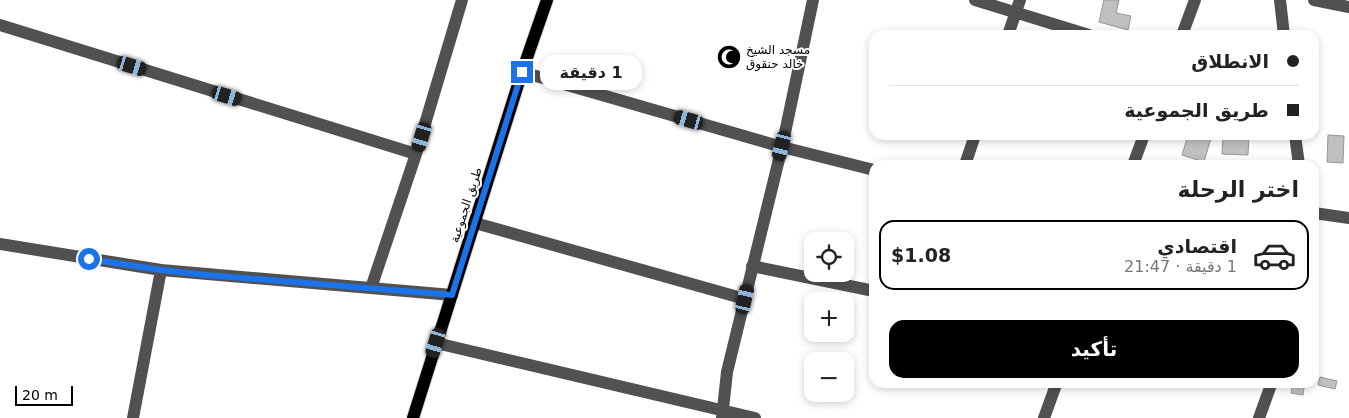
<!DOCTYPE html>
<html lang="ar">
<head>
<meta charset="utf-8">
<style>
  :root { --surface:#fff; --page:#f2f2f2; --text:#222; --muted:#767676; --line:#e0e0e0; --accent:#000 }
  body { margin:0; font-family:"DejaVu Sans","Noto Sans Arabic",sans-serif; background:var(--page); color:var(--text); direction:rtl; height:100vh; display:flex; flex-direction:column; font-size:19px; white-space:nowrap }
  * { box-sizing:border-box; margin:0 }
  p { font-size:16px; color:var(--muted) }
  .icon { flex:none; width:28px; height:28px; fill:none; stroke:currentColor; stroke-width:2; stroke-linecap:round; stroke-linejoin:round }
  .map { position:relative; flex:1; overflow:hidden; direction:ltr }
  .panel { position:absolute; left:869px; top:160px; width:450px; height:228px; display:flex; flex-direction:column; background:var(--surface); border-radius:15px; box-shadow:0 2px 8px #0003; direction:rtl }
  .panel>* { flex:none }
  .top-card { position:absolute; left:869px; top:30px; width:450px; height:110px; border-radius:15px; box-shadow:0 2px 8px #0003; direction:rtl; display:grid; align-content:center; height:110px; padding:0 20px; background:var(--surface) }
  .controls { position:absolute; left:804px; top:232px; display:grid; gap:10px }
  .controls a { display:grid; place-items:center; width:50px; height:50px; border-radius:10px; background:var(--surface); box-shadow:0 2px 8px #0003; font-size:25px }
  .scale { position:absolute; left:15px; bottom:12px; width:58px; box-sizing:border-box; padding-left:5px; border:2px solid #000; border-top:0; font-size:14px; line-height:18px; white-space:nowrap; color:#000; -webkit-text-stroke:4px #fff; paint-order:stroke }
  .end { position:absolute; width:22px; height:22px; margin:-11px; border:6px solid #1a73e8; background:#fff; box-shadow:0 0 0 2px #fff }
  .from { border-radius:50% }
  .bubble { position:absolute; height:35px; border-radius:15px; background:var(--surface); box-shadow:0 2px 8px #0003; font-size:16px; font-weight:800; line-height:35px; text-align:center; direction:rtl }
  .car { position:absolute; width:15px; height:30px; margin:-15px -8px; border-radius:6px; box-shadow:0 0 4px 1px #0007; background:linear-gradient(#222 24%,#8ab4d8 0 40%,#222 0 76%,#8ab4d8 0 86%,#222 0) }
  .top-card b { display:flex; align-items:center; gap:18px; height:48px; font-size:19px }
  .top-card b+b { border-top:1px solid var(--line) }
  .top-card i { width:12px; height:12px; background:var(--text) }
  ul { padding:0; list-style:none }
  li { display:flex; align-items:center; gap:15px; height:70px; margin:0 10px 8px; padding:0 10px; border:2px solid var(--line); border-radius:15px }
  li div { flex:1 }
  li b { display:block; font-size:19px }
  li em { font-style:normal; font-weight:800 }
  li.on { border-color:var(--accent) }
  li>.icon { width:45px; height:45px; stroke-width:1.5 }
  h2 { padding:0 20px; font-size:22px; line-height:60px }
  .button { display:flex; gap:10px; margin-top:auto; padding:10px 20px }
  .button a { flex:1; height:58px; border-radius:15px; background:var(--accent); color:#fff; font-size:20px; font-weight:800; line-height:58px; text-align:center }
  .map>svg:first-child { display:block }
  .building { fill:#c0c0c0; stroke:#959595 }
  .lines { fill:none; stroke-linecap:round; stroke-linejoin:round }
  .major-casing { stroke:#dbdbdb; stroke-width:14 }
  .minor { stroke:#515151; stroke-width:12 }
  .major { stroke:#000; stroke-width:12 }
  .route { stroke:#1a73e8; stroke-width:6 }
  .labels { text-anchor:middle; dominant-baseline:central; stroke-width:4; stroke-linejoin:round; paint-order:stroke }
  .poi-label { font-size:12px; fill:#000; stroke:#fff; text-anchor:start }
  .street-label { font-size:12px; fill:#000; stroke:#fff }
</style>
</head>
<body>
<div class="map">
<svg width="1349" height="418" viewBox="0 0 1349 418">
  <rect width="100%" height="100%" fill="#fff"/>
  <path class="building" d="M1104 0H1119L1116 13 1131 16 1128 30 1099 22Z
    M1188 135H1201L1211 138 1204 162 1182 155Z
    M1223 135 1249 136 1248 155 1222 154Z
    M1328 135 1344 136 1343 163 1327 162Z
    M1320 377 1337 381 1335 389 1318 385Z
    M1293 382H1305L1303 395 1291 393Z"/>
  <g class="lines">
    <g class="major-casing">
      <path id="major" d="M413 418 522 72 547 0"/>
    </g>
    <path class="minor" d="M975 0 1089 35
      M1280 0 1284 35
      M1314 0 1349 7
      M0 25 416 154
      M1008 35 1020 0
      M1182 35 1195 0
      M522 72 782 147 874 170
      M1295 135 1299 165
      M965 165 975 135
      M1133 165 1144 135
      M1314 213 1349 218
      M475 223 745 299
      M0 244 161 270 452 295
      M752 266 874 291
      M371 288 416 154 462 0
      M436 343 755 418
      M133 418 161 270
      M722 418 727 372 782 147 813 0
      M1044 418 1057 382
      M1259 418 1272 382"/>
    <use href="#major" class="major"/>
  </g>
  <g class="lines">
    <path class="route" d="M89 259 161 270 207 275 452 295 522 72"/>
  </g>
  <defs>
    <g id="mosque-disc" transform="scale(1.25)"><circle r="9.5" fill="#000" stroke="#fff"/><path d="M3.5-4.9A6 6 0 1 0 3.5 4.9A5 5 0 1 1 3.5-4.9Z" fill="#fff"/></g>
  </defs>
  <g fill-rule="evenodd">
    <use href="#mosque-disc" x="729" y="57"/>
  </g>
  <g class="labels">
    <g class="poi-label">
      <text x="746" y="50">مسجد الشيخ<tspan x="746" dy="14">خالد حنقوق</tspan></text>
    </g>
    <g class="street-label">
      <text transform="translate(466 205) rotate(-72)">طريق الجموعية</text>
    </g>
  </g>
</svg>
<div class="controls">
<a><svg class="icon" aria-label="locate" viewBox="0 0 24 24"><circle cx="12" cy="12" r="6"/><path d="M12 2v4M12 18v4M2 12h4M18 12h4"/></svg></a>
<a>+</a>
<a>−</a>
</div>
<div class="scale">20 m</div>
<i class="end from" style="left:89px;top:259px"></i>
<i class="end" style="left:522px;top:72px"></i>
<div class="bubble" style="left:540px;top:55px;width:102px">1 دقيقة</div>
<i class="car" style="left:132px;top:66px;rotate:107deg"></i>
<i class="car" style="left:227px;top:96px;rotate:107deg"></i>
<i class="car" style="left:689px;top:120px;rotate:286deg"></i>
<i class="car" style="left:422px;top:137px;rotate:197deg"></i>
<i class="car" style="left:782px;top:146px;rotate:194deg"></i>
<i class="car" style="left:745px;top:299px;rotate:13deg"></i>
<i class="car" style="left:436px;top:343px;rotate:197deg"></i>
<div class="top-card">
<b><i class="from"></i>الانطلاق</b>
<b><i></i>طريق الجموعية</b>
</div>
<section class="panel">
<h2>اختر الرحلة</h2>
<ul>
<li class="on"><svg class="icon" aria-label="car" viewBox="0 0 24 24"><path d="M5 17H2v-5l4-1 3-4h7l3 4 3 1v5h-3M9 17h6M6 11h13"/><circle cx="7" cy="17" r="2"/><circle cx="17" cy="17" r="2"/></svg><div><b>اقتصادي</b><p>1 دقيقة · 21:47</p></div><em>$1.08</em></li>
</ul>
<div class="button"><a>تأكيد</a></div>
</section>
</div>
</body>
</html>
